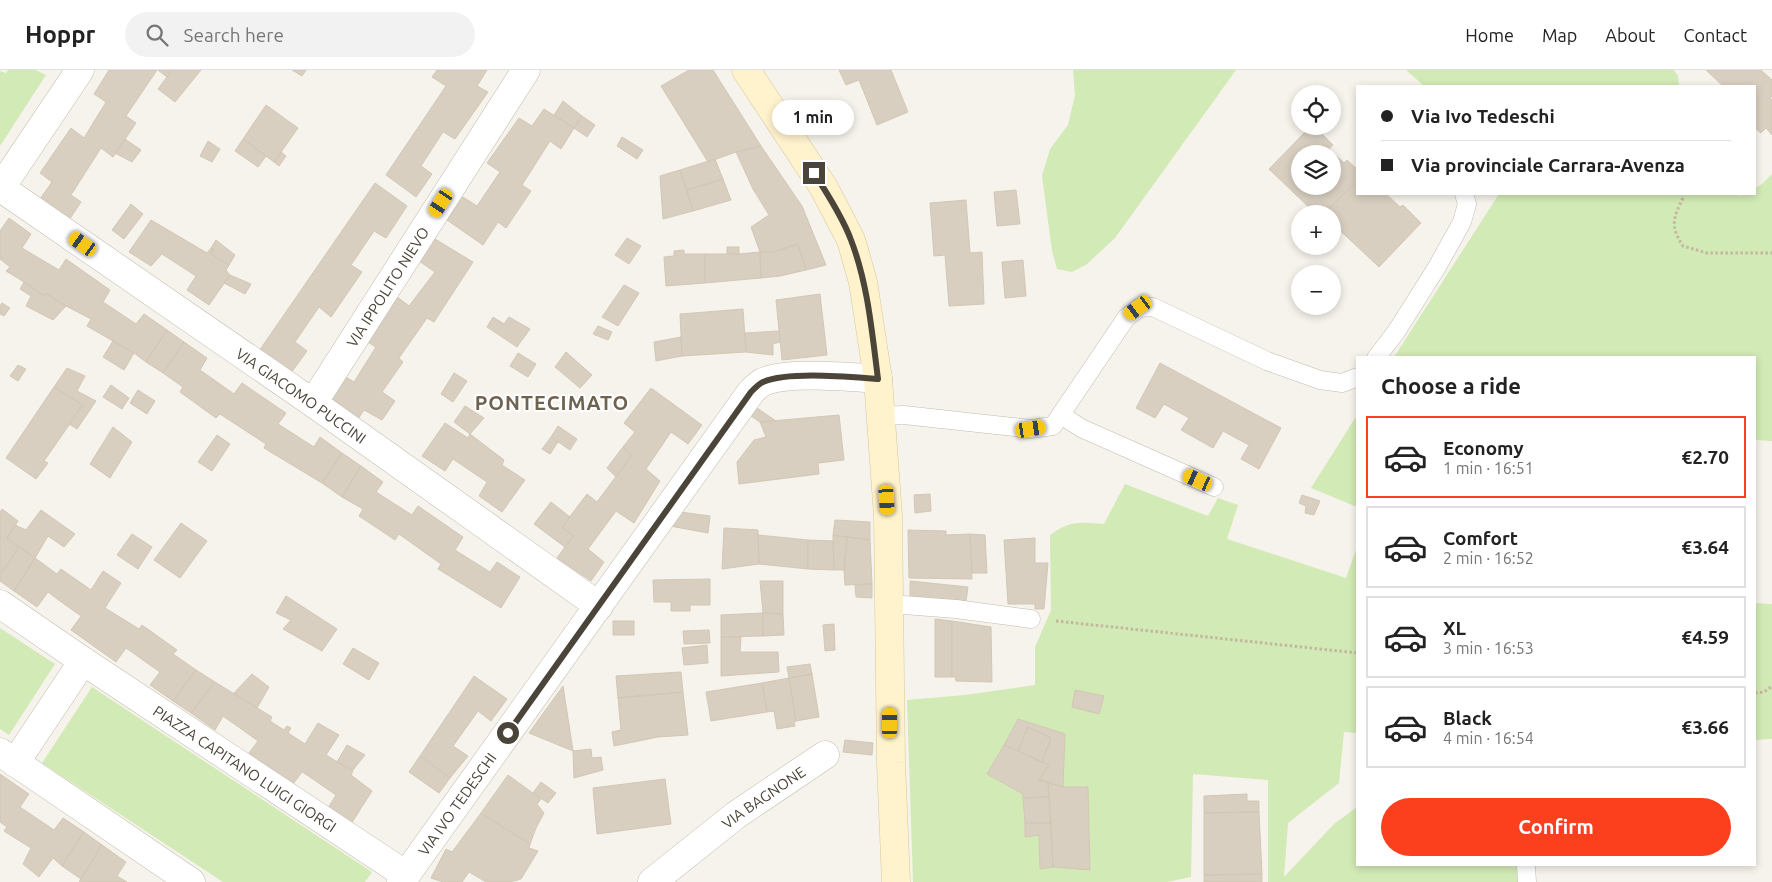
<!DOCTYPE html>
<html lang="en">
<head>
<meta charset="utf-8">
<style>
  :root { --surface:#fff; --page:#f2f2f2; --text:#222; --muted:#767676; --line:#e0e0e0; --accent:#fc3f1d }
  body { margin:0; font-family:Ubuntu,sans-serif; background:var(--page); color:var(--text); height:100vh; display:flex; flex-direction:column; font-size:19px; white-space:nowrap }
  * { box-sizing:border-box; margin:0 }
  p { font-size:16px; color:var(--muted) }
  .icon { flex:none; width:28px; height:28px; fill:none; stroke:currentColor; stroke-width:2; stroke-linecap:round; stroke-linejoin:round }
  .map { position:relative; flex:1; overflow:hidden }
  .panel { position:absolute; left:1356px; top:286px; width:400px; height:510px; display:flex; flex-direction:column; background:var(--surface); border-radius:0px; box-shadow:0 2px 8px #0003 }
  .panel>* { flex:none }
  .guide { position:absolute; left:1356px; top:15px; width:400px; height:110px; border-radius:0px; box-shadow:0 2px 8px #0003; display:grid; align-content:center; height:110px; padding:0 25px; background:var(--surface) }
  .buttons { position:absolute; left:1291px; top:15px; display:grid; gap:10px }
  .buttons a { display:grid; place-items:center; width:50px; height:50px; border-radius:50%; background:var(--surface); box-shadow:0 2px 8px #0003; font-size:25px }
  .end { position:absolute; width:22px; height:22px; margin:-11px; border:6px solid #4b4439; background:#fff; box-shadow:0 0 0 2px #fff }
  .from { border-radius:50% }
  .bubble { position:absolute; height:35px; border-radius:18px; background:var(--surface); box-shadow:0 2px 8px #0003; font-size:16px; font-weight:700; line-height:35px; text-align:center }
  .car { position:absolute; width:15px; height:30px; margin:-15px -8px; border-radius:6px; box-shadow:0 0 4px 1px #0007; background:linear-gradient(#f5c518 24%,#345 0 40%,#f5c518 0 76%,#345 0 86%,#f5c518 0) }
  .guide b { display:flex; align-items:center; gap:18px; height:48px; font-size:19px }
  .guide b+b { border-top:1px solid var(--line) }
  .guide i { width:12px; height:12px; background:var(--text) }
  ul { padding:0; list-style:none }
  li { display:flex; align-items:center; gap:15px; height:82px; margin:0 10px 8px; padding:0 15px; border:2px solid var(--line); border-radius:0px }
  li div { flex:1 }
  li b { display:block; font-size:19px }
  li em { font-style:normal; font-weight:700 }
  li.selected { border-color:var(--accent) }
  li>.icon { width:45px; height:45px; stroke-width:1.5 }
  h2 { padding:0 25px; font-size:22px; line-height:60px }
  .action { display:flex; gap:10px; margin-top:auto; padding:10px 25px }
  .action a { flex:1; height:58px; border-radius:30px; background:var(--accent); color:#fff; font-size:20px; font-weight:700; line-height:58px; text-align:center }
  header { display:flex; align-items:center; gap:30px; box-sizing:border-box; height:70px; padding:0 25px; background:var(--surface); border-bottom:1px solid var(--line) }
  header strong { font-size:24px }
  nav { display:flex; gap:28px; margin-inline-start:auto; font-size:18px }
  .search { width:350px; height:45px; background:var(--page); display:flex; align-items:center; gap:12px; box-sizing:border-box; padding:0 18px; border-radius:28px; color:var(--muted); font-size:19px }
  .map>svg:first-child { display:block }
  .green { fill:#d2eab5 }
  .building { fill:#d8cfc1; stroke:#d3c7b4; fill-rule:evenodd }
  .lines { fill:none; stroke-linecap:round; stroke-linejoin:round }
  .lane-casing { stroke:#c2bbae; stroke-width:19 }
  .street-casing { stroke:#c2bbae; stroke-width:29 }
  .secondary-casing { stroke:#d6c79b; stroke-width:29 }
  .path { stroke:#c4b79f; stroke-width:3; stroke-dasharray:2.5 2.5; stroke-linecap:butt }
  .lane { stroke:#fff; stroke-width:18 }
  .street { stroke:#fff; stroke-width:28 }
  .secondary { stroke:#fff3cd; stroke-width:28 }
  .route { stroke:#4b4439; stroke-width:6 }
  .labels { text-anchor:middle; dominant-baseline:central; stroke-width:4; stroke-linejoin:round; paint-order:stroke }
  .street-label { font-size:15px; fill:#4b4439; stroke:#fff }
  .district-label { font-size:20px; font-weight:bold; letter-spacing:1px; fill:#6e6250; stroke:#fff }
</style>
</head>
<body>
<header>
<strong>Hoppr</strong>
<div class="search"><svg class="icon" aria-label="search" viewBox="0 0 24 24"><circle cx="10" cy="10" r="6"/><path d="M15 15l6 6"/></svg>Search here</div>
<nav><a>Home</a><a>Map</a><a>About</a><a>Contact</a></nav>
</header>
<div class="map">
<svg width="1772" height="812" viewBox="0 0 1772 812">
  <rect width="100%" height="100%" fill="#f6f3ec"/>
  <path class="green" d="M8 0H36L46 5 0 76V1L6 3Z
    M1073 0H1236L1115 168 1087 194 1072 202 1057 199 1052 181 1042 106 1050 79 1068 55 1075 25Z
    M1406 0H1674L1678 6 1679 16H1424Z
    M1772 104V371L1755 370V288L1394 287 1499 124H1737L1739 126 1744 124H1755V118L1761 115Z
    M1357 345V437L1311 418Z
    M1125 414 1208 446 1218 428 1238 435 1227 469 1346 508 1357 477V663L1344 662 1339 713 1288 753 1284 807 1334 754 1357 737 1358 795H1517L1518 812H1268V710L1193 704 1191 807 1167 812H913L907 630 965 625 1035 615V577L1051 540 1050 465C1070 450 1080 452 1104 454Z
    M1755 533 1772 534V669L1755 670Z
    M0 558 55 594 9 665 0 659Z
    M92 617 372 802 365 812H223L42 693Z"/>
  <path class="building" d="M109 0H157L126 46 136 53 113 87 101 78 71 125 81 132 69 150 40 129 52 112 40 103 71 58 84 68 106 32 94 24Z
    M158 0H172L167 7Z
    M172 0H201L175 32 158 19Z
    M292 0H306L302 6Z
    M437 0H487L477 16 488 22 455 69 443 62 421 96 432 104 416 127 386 105 446 16 432 7Z
    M689 0H713L761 76 736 82 708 92 661 16Z
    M839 0H891L908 42 877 55 859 10 846 15Z
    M1706 0H1761L1772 10V26L1770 28 1772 30V65L1766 58 1761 63 1755 58V16H1723Z
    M563 31 582 46 574 58 554 45Z
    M266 35 298 58 274 92 243 69Z
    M544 39 574 58 561 79 550 71 522 115 531 121 506 158 498 152 483 175 447 150 463 127 477 136 500 102 487 93 519 48 532 56Z
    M582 46 595 55 587 67 574 58Z
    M1311 56H1314L1333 75 1329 79 1344 93 1347 90 1358 100V110L1324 144H1316L1269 99ZM1300 84H1332V116H1300Z
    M622 67 643 80 637 89 617 76Z
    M125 69 141 80 132 92 115 83Z
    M243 69 266 86 258 97 235 81Z
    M208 71 220 79 212 92 200 86Z
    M761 76 802 136 826 195 806 200 798 174 773 182H760L751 157 769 145 753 119 736 82Z
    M281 82 286 86 279 96 274 92Z
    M715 89 723 109 687 120 680 100Z
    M680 100 693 141 663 149 660 106Z
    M723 109 731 130 693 141 687 120Z
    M1358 110V124H1386L1400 137 1403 135 1421 153 1379 197 1332 153V144L1324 143Z
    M375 113 407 136 386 168 374 161 351 195 362 202 331 247 319 237 295 272 307 281 291 303 259 281Z
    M1016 120 1020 154 997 156 994 122Z
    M966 130 970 183 982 182 984 234 949 236 945 185 934 186 930 133Z
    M131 134 143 144 124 169 112 160Z
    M9 148 31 164 22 178 59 200 66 189 110 220 103 232 136 254 144 244 167 260 146 292 134 283 87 256 91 249 66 236 46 223 44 226 24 212 6 201 10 197 0 189V161Z
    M151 150 207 183 211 178 213 179 211 184 229 195 226 200 230 205 209 235 187 220 196 206 162 184 151 196 129 182Z
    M627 168 641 176 629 194 615 185Z
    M435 169 473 192 434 252 427 248 399 288 403 292 382 322 395 331 382 350 364 340 358 349 325 326 341 304 354 312 376 277 364 270 396 226 409 236 435 202 419 191Z
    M216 170 235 185 229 195 211 184 213 179 211 178Z
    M798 174 806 200 780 206 761 208 760 182H773Z
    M727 177H739V184H727Z
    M684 180V184H705V213L666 216 664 187 674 186V181Z
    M760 182 761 208 705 213V184H739Z
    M1023 190 1026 226 1005 228 1002 192Z
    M230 205 251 214 245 224 224 213Z
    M24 212 44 226 46 223 66 236 53 250 26 236 31 226 20 219Z
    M624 215 639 223 618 256 602 247Z
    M820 224 827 285 782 290 776 230Z
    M2 233 10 238 4 246 0 244V236Z
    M743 239 746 282 682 286 680 244Z
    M493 247 504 254 509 247 530 259 517 277 487 257Z
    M598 256 612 262 608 270 593 264Z
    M167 260 184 272 163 303 146 292Z
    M779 261 780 272 773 274V285L746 282 745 263Z
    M681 267 682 286 656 291 654 272Z
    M113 271 134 283 124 300 103 287Z
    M184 272 207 288 200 300 234 324 242 313 286 343 278 354 314 377 320 367 342 383 322 413 264 378 266 374 220 344 216 348 180 322 183 317 163 303Z
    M566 282 592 305 580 318 555 297Z
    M518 283 536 294 528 307 510 296Z
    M1160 293 1281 358 1259 399 1241 389 1249 375 1223 361 1213 378 1181 360 1189 348 1164 334 1155 348 1136 338Z
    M18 295 26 299 18 311 10 306Z
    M67 298 85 306 77 321 96 331 77 359 69 354 83 335 54 317Z
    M454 303 467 311 453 332 441 324Z
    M111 315 129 328 122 339 103 327Z
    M54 317 83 335 44 391 48 393 36 409 6 388Z
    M651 318 702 355 688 374 671 362 646 399 660 411 634 453 616 441 588 479 604 492 591 511 557 488 573 466 562 457 587 424 597 432 632 385 623 377 635 362 624 353Z
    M138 320 155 331 147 344 130 333Z
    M465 336 484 348 470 364 454 352Z
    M757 338 776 351 760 352 751 346Z
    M839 345 844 390 818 393 819 404 739 414 737 392 754 370 766 367 760 352Z
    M445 353 468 368 470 364 504 390 502 395 525 410 502 442 479 426 487 412 453 389 445 401 422 386Z
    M558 356 577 369 570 380 551 367Z
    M113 357 132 372 110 408 90 394Z
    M217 365 230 374 212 401 198 392Z
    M551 367 558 372 550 384 542 379Z
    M623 377 632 385 616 407 607 398Z
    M342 383 361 396 342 427 322 413Z
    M361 396 383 412 376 422 412 445 418 436 463 467 455 480 490 502 497 492 520 507 501 538 438 499 441 494 399 464 395 470 359 446 363 439 342 427Z
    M930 424 931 441 915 443 914 425Z
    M1302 425 1320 431 1314 445 1305 443 1306 436 1299 433Z
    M551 432 570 447 562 457 573 466 565 477 534 454Z
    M2 439 18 451 7 468 19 477 0 505V442Z
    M41 440 75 464 64 477 48 466 35 488 7 468 15 455 26 460Z
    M680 442 710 446 708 463 670 456Z
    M835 450 870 452V470L833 465Z
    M181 453 207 471 180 508 154 490Z
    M724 458 758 460 759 494 722 499Z
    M908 460 946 461V465L970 464 972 509 909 508Z
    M132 464 152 477 138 499 117 485Z
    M970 464 985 465 987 503H972Z
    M758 465 808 470V499L759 494Z
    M833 465 847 467 844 500H834Z
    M847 467 870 470 872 514 845 515 844 500Z
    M1035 468V493H1048L1044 539H1035V534H1008L1004 470Z
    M808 470 833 471 834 500 808 499Z
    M19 477 35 488 14 521 0 511V505Z
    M35 488 57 504 61 499 91 520 103 501 121 513 105 538 139 559 142 555 177 580 173 584 196 600 173 631 150 615 160 602 126 578 116 592 71 560 81 546 60 531 48 522 37 537 14 521Z
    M710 509V535H690V541H671V532H654L653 510Z
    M760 511H783V544L763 543Z
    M910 511 968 517 966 532 910 526Z
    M872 514V528L856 527 855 515Z
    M286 526 337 559 322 581 283 559 291 550 276 543Z
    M763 543 783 544 784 565 763 566Z
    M763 543V566L721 567V545Z
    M935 549 952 551V607H935Z
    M613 551H634V565H613Z
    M952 551 991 557 992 612 956 611 955 607H952Z
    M834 554 835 580 825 581 823 555Z
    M709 560 710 573 684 574 683 561Z
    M721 567H741L740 582H778L779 602 721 606Z
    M707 575 708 593 684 595 682 578Z
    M353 578 379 593 369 610 343 594Z
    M810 594 812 604 789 608 787 597Z
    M196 600 215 612 191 643 173 631Z
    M681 602 683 622 618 628 616 606Z
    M252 604 269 617 257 638 234 623Z
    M812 604 819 647 796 651 789 608Z
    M474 606 507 629 491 651 478 641 453 676 468 686 450 708 420 686Z
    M789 608 796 651 794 652 795 656 777 659 774 641 767 642 762 613Z
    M215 612 272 647 270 651 276 655 284 660 287 656 291 658 288 663 305 674 318 653 339 665 326 685 353 701 351 705 372 721 351 754 328 738 336 725 307 705 302 702 293 714 249 683 258 671 223 646 215 660 191 643Z
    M762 613 767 642 711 651 706 622Z
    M563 616 573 681 529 663Z
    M1075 620 1104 626 1099 644 1072 637Z
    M683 622 688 665 658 667 614 676 612 662 621 660 618 628Z
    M1018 649 1065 664 1063 717 1039 710 1049 695 1042 692 1051 668 1028 657 1018 681 1004 675Z
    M1028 657 1051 668 1042 692 1018 681Z
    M845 670 873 673 872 685 843 682Z
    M347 675 365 685 353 700 337 692Z
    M1004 675 1049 695 1039 710 1048 712 1049 727 1023 728V724L987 704Z
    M591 679 592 688 601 687 603 700 574 708 573 681Z
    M420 686 450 708 439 723 409 702Z
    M0 704 29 724 20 737 54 760 63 748 84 762 62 796 53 788 39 807 23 794 31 778 4 761 7 757 0 752Z
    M508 705 541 729 537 734 544 743 536 758 530 774 481 743Z
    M665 709 671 754 597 764 593 718Z
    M541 712 556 723 548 733 533 723Z
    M1048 712 1063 717H1088L1090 800 1053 797Z
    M1247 724V731H1259V742L1204 743V726Z
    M1049 727 1051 753H1025L1023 728Z
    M1259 742 1262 804 1204 805V743Z
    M481 743 530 774 529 778 538 781 521 809 510 812H486L469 802 462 812H443L431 808 446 779 452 782Z
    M1025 753H1051L1053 797 1040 799 1039 765 1025 767Z
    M84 762 102 775 81 809 62 796Z
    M102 775 126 792 117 806 127 812H79Z
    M1262 804V812H1204V805Z"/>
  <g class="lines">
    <g class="lane-casing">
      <path id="lane" d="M1376 288 1396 262 1437 197 1462 152 1467 134 1464 124
        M1061 345 1081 358 1214 417
        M881 346 904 345 1031 359 1053 356 1126 248 1139 238 1153 237 1267 291 1320 310 1342 313 1358 307
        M890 534 956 539 1031 549
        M1526 795 1527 812"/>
    </g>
    <g class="street-casing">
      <g id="street">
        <path id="s1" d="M1 118 313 333 599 536"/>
        <path d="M0 119 80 0"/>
        <path id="s2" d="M313 333 526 0"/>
        <path id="s3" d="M0 534 83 591 406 805"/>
        <path d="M0 682 191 812"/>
        <path d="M15 693 83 591"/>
        <path id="s4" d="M401 812 751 322C754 319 759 314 763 312 789 301 849 307 878 309"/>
        <path id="s5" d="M652 812 736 745 825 685"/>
      </g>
    </g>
    <g class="secondary-casing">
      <path id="secondary" d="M746 0 824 118 851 170 863 212 878 309 888 446 891 693 896 812"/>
    </g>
    <path class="path" d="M1683 128C1673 148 1670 156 1683 176L1707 183H1772
      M1056 551 1358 583
      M1755 623 1764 622 1772 616"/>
    <use href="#lane" class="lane"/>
    <use href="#street" class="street"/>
    <use href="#secondary" class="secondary"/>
  </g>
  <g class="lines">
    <path class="route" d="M508 663 751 322C754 319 759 314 763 312 789 301 849 307 878 309 872 263 868 214 851 170 843 148 827 123 814 103"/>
  </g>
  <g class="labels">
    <g class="street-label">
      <text stroke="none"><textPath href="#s2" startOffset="138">VIA IPPOLITO NIEVO</textPath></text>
      <text stroke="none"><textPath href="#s1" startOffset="365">VIA GIACOMO PUCCINI</textPath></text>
      <text stroke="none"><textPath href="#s3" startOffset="295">PIAZZA CAPITANO LUIGI GIORGI</textPath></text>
      <text stroke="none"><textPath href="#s5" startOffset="140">VIA BAGNONE</textPath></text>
      <text stroke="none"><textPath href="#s4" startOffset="96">VIA IVO TEDESCHI</textPath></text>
    </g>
    <g class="district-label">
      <text x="552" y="332">PONTECIMATO</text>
    </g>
  </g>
</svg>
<div class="buttons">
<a><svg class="icon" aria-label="locate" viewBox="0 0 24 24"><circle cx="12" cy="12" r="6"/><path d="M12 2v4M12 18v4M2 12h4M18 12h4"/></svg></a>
<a><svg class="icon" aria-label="layers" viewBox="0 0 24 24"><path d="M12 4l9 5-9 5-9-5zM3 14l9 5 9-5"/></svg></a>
<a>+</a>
<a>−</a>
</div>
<i class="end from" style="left:508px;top:663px"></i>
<i class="end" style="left:814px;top:103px"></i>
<div class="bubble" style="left:772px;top:30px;width:82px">1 min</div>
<i class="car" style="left:441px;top:133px;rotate:213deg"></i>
<i class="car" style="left:83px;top:174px;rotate:305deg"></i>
<i class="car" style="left:1138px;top:238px;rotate:234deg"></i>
<i class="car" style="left:1031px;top:359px;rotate:81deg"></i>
<i class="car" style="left:1198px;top:410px;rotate:294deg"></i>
<i class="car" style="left:887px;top:430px;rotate:176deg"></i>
<i class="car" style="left:890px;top:653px;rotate:0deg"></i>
<div class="guide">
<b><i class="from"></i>Via Ivo Tedeschi</b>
<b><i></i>Via provinciale Carrara-Avenza</b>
</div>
<section class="panel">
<h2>Choose a ride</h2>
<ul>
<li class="selected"><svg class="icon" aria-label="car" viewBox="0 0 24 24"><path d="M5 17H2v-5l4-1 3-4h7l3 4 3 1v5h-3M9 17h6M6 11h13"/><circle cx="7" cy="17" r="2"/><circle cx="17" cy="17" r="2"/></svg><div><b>Economy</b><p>1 min · 16:51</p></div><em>€2.70</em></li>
<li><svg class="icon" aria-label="car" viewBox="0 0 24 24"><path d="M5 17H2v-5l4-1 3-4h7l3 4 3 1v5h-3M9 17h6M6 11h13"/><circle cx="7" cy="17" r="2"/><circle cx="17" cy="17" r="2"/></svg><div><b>Comfort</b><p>2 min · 16:52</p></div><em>€3.64</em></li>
<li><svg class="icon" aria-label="car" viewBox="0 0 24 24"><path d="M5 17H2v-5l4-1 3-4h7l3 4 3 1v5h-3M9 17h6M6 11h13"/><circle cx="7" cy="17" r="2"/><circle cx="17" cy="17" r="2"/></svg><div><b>XL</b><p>3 min · 16:53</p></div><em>€4.59</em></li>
<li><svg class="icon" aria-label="car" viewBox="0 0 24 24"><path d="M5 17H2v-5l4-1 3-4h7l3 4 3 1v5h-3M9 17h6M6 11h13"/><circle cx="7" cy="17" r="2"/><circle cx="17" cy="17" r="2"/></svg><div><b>Black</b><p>4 min · 16:54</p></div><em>€3.66</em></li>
</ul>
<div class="action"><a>Confirm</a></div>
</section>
</div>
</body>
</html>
